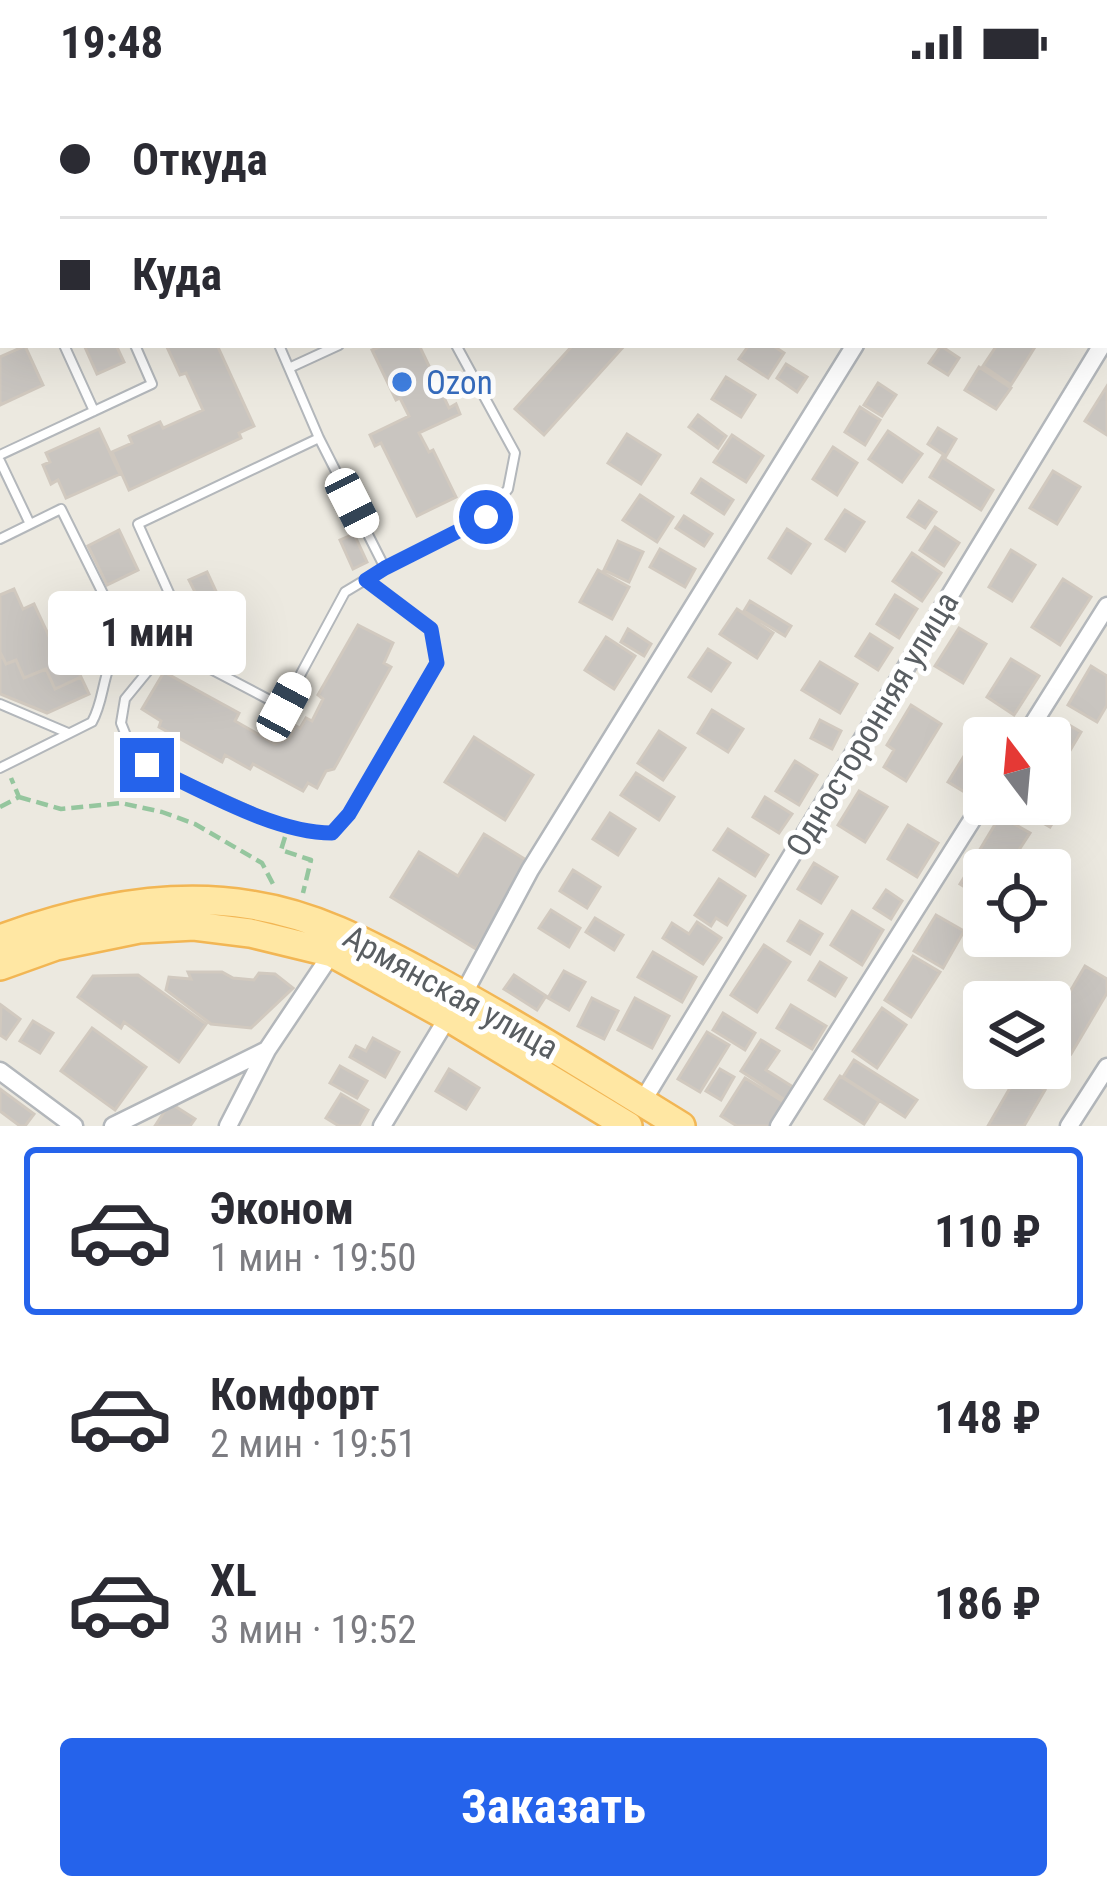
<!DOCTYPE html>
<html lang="ru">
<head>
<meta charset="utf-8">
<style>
  :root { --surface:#fff; --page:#f7f7f7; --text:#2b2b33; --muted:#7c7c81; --line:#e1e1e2; --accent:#2563eb }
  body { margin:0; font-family:"Roboto Condensed",sans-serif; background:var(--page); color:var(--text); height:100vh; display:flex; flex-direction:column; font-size:45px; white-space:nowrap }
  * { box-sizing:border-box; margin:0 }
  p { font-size:39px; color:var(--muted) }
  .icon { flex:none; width:66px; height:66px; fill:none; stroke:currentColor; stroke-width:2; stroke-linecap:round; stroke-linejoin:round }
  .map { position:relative; height:1042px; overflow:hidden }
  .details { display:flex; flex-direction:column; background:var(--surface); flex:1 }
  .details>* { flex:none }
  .guide { position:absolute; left:0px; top:0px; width:1107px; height:264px; box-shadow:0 12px 48px #0002; display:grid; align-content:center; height:264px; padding:0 60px; background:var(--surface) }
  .needle { width:78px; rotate:344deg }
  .controls { position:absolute; left:963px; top:633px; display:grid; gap:24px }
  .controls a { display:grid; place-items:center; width:108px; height:108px; border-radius:12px; background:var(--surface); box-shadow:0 12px 48px #0002; font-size:60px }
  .end { position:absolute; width:54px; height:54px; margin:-27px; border:15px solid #2563eb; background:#fff; box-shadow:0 0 0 6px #fff }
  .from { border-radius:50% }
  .bubble { position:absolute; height:84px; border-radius:12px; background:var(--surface); box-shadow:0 12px 48px #0002; font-size:39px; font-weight:700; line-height:84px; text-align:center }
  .car { position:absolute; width:36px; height:72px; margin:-36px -18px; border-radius:15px; box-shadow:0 0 9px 3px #0007; background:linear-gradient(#fff 24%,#345 0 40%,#fff 0 76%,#345 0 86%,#fff 0) }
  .guide b { display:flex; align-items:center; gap:42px; height:114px; font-size:45px }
  .guide b+b { border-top:3px solid var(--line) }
  .guide i { width:30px; height:30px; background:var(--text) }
  ul { padding:21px 0 0; list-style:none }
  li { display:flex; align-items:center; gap:36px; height:168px; margin:0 24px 18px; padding:0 36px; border:6px solid transparent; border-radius:12px }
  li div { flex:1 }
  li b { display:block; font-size:45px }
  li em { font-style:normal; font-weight:700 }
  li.active { border-color:var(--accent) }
  li>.icon { width:108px; height:108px; stroke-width:1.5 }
  .primary-button { display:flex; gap:24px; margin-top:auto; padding:24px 60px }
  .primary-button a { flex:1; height:138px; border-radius:12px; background:var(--accent); color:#fff; font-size:48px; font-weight:700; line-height:138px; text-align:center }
  .status { display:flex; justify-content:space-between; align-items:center; height:84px; padding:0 60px; background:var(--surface); direction:ltr }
  .status svg { height:33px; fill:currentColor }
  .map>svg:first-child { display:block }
  .building { fill:#c9c5c0; stroke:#d1c9bf; stroke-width:3 }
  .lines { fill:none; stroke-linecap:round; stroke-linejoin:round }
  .service-casing { stroke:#b3b7bb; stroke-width:12 }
  .minor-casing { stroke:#b3b7bb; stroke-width:21 }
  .primary-casing { stroke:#f2b654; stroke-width:32 }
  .path { stroke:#95c69e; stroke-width:4.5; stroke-dasharray:12 6; stroke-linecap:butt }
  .service { stroke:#fff; stroke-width:8 }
  .minor { stroke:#fff; stroke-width:16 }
  .primary { stroke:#ffe7a3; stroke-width:27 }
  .route { stroke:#2563eb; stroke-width:15 }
  .shop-dot { fill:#3f7fe0; stroke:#fff; stroke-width:4.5 }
  .labels { text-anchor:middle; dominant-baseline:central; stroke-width:10; stroke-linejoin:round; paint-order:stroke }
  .shop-label { font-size:33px; fill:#366cbe; stroke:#fff; text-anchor:start }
  .street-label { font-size:33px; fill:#595e62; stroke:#fff }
</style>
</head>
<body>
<div class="status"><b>19:48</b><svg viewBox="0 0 49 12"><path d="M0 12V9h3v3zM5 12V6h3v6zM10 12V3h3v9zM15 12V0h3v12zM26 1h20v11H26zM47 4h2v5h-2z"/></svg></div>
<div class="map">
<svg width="1107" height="1042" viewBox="0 0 1107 1042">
  <rect width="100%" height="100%" fill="#ece9e0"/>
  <path class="building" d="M84 261H116L124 278 97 290Z
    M166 261H217L254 342 239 349 241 354 129 406 112 368 132 359 129 352 160 338 163 344 203 326 186 289 180 291Z
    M384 261H419L449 324 456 320 460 330 419 349 429 368 433 366 456 413 417 432 381 359 375 362 370 351 409 332 400 314 396 316 372 266Z
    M573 261H625L544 351 515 325Z
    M749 261H772L784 269 768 294 739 275Z
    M997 261H1032L1035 263 1011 301 983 282Z
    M25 262 43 301 0 321V273Z
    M941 262 959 274 948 291 929 279Z
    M786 280 807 293 797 308 777 294Z
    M979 283 1011 304 996 325 965 306Z
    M726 293 755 311 741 333 712 315Z
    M878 299 896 311 882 332 864 321Z
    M1107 302V351L1085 337Z
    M860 323 880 336 865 361 845 348Z
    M698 331 726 352 718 364 689 343Z
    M938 344 956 355 946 372 928 360Z
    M99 345 120 390 66 414 58 396 51 400 43 381 50 378 46 369Z
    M888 347 922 370 902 398 869 375Z
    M627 350 660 371 641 400 608 379Z
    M732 351 763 372 746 398 714 378Z
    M833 363 857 379 837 411 813 395Z
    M942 373 993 406 981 426 930 393Z
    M1053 387 1080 403 1057 440 1030 424Z
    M701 395 733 416 724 430 692 409Z
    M640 411 673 433 657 458 623 436Z
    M919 417 936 428 925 444 908 433Z
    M845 426 864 438 845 467 826 455Z
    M684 432 712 450 704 462 676 444Z
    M935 443 959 459 944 482 920 466Z
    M787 445 810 460 791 489 769 474Z
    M119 446 138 486 107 501 88 462Z
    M354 450 367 478 353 485 340 456Z
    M618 457 643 468 629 498 604 486Z
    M660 465 695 485 685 503 650 483Z
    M1011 466 1035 481 1012 517 989 503Z
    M912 469 941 489 922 517 893 497Z
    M598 486 629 503 612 535 580 518Z
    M207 488 220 516 203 524 189 496Z
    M1063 495 1091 513 1060 561 1032 543Z
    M14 505 23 525 34 520 53 561 74 551 82 569 73 574 81 593 55 605 46 585 24 594 16 576 6 580 0 568V511Z
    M895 511 917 525 899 554 877 540Z
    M750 517 791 542 785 552 744 527Z
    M737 525 773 549 757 574 720 550Z
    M358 541 393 559 384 579 391 583 334 685 326 687 317 704 308 699 303 707 253 680 250 685 225 671 222 678 159 643 161 637 142 625 164 588 239 629 235 637 275 660 289 654 296 642 300 644 306 634 312 637 323 615 318 611Z
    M959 544 986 560 963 599 935 582Z
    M628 545 651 560 644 572 621 558Z
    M870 550 892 564 878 586 856 572Z
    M606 553 635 572 614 605 585 586Z
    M708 565 730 579 711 607 689 593Z
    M0 568 6 580 16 576 24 594 46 585 55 605 81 593 89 610 47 629 0 610Z
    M1011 575 1039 592 1014 631 987 613Z
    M820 578 857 600 840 629 802 606Z
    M1091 582 1107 592V621L1097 638 1068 621Z
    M911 621 941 640 906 697 884 683 894 666 887 661Z
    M712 626 743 645 728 668 698 649Z
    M1059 635 1081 648 1059 685 1050 679V654H1047Z
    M820 636 841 647 832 665 811 654Z
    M659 647 685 664 663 696 638 679Z
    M474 653 533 691 505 736 445 698Z
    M969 664 984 674V690L971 712 948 698Z
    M795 677 817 691 799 721 776 707Z
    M636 689 674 713 659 736 621 711Z
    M1050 703 1068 714 1050 743 1010 720H1050Z
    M859 707 887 723 865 758 838 741Z
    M765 713 792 730 779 749 753 733Z
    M610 729 635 745 618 771 593 755Z
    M1000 732 1030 749 1006 786H1000L976 772Z
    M908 741 938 759 917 793 888 775Z
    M728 745 768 771 755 792 714 766Z
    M484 750 531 779 476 865 391 813 419 768 458 792Z
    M975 776 990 786H984V815L960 800Z
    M814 779 837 793 821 819 798 805Z
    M573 786 600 803 587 824 560 807Z
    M719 795 745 812 727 841 716 834 711 842 695 831Z
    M886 806 902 817 891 835 874 824Z
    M551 826 580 844 569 863 539 844Z
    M852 827 883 846 862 881 831 861Z
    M936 831 964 847 943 884 914 867Z
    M595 834 623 851 614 866 586 848Z
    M800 837 822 850 810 870 788 857Z
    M697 838 721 854 703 880 663 854 672 839 689 850Z
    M764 861 790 878 757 928 731 911Z
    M653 868 696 893 682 918 638 893Z
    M913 872 940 888 911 933 885 916Z
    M820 878 846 894 835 912 809 896Z
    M1085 882 1107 895V909L1071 970 1050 958V942Z
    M564 887 585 898 569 926 548 914Z
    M188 888H222L233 894 254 896 259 889 275 890 293 904 251 944 211 940 166 906 169 893 191 895Z
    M138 891 206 940 179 978 124 938 121 944 78 913 93 892Z
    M514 891 546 912 537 926 504 905Z
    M592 914 618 927 604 955 578 942Z
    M635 914 669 932 652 964 618 946Z
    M1 921 20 935 6 955 0 951Z
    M791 921 826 942 812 965 777 944Z
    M882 924 906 941 877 984 853 967Z
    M723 929 755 949 745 966 713 946Z
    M33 937 53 949 40 969 20 957Z
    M92 944 146 983 115 1026 61 987Z
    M707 948 729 961 700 1008 678 995Z
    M373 954 399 968 385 993 350 973 356 962 366 967Z
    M761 956 779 967 766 986 793 1003 785 1016 741 987Z
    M854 976 917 1016 905 1033 843 993Z
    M340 982 367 997 357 1014 330 999Z
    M449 985 479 1004 466 1025 436 1007Z
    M720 985 734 993 721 1016 706 1007Z
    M1018 990 1045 1006 1024 1042H988Z
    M840 992 879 1017 864 1040 825 1015Z
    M745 994 787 1020 773 1042H737L721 1032Z
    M0 1005 34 1030 25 1042H20L0 1027Z
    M341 1010 368 1026 359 1042H339L326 1034Z
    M170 1019 195 1035 190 1042H155Z"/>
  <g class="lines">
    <g class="service-casing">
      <path id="service" d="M156 0 158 3
        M419 0 421 3
        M760 3 762 0
        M928 3 929 0
        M3 122 0 123 3 129
        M0 221 3 220
        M64 261 94 327
        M279 261 319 354 385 484
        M289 284 339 261
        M0 371 152 300 135 261
        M0 377 30 440
        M0 455 61 425 127 558
        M366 496 431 545 437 579 349 730 332 749H314L273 738 147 681 129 659 121 639 125 615 161 571 182 570 283 623 345 508 385 484 486 433 508 405 515 369 456 261
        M0 620 68 649
        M0 684 92 638C102 620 102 602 109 583 119 556 151 545 174 530V520L138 440 319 354"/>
    </g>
    <g class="minor-casing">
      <path id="minor" d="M1000 3 1002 0
        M1024 654 1107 522
        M463 911 530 786 855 261
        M0 987 74 1042
        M642 1018 1102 261
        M113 1042 267 966
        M228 1042 267 966 332 869
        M382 1042 448 933
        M779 1042 984 717
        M1069 1042 1107 983"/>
    </g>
    <g class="primary-casing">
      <path id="primary" d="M0 855C79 826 167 807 251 821 315 831 365 858 421 888 509 935 595 989 681 1042
        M0 882 56 862 139 845 194 842 250 849 332 869 448 933 628 1042"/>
    </g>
    <path class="path" d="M19 713 61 725 121 719 162 728 195 740 262 779 273 800
      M0 723 19 713 11 694
      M285 753 281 766 311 776 303 809"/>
    <use href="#service" class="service"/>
    <use href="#minor" class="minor"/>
    <use href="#primary" class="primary"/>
  </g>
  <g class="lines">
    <path class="route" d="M147 681C200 705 274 749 332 749L349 730 437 579 431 545 366 496 385 484 486 433"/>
  </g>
  <circle class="shop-dot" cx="402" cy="298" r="12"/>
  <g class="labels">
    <g class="shop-label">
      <text x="426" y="298">Ozon</text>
    </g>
    <g class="street-label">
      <text transform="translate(872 640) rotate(-59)">Односторонняя улица</text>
      <text transform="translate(451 908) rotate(29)">Армянская улица</text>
    </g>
  </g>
</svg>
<div class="controls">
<a><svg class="needle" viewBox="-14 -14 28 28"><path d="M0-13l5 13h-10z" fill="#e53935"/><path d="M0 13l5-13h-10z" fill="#7c7c81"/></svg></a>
<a><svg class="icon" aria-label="locate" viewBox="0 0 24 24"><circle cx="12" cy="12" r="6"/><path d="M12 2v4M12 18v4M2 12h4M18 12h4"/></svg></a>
<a><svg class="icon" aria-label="layers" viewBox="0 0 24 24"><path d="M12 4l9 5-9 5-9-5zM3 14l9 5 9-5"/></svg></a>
</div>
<i class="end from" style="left:486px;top:433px"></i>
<i class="end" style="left:147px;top:681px"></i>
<div class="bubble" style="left:48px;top:507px;width:198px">1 мин</div>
<i class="car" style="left:352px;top:419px;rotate:153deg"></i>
<i class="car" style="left:284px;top:623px;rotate:28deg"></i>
<div class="guide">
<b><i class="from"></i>Откуда</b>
<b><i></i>Куда</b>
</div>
</div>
<section class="details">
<ul>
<li class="active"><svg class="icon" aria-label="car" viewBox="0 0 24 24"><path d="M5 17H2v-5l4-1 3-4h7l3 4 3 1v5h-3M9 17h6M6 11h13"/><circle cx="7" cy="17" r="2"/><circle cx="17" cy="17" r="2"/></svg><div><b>Эконом</b><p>1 мин · 19:50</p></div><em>110 ₽</em></li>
<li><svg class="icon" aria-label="car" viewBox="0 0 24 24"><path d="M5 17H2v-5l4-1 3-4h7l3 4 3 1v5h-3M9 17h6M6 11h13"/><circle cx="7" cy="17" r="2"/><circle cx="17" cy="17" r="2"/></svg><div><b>Комфорт</b><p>2 мин · 19:51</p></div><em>148 ₽</em></li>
<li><svg class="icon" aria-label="car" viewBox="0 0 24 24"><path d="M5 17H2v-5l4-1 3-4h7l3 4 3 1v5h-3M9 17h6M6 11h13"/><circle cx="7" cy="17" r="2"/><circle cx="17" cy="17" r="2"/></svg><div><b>XL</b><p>3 мин · 19:52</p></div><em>186 ₽</em></li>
</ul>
<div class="primary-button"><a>Заказать</a></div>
</section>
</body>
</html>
